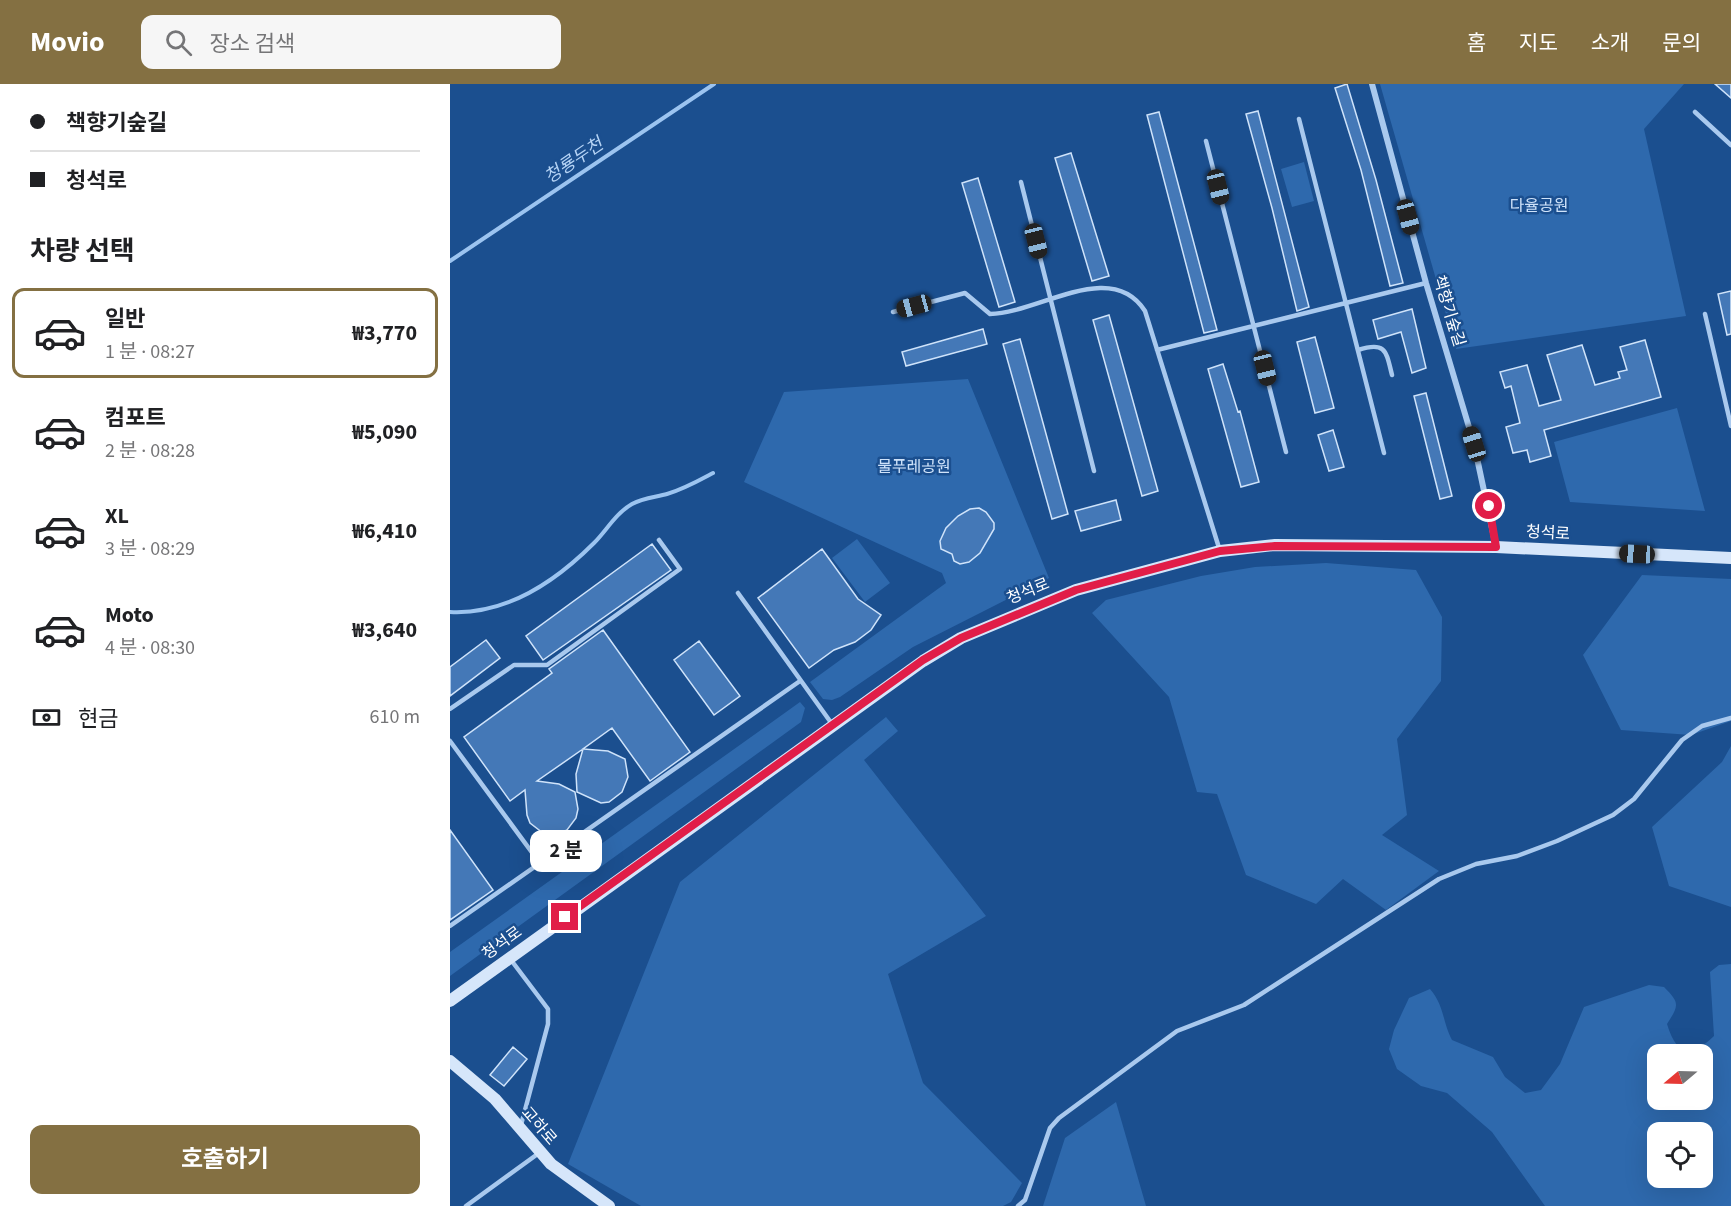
<!DOCTYPE html>
<html lang="ko">
<head>
<meta charset="utf-8">
<style>
  :root { --surface:#fff; --page:#f6f6f6; --text:#202124; --muted:#757577; --line:#e0e0e0; --accent:#847042 }
  body { margin:0; font-family:"Source Sans 3","Noto Sans KR",sans-serif; background:var(--page); color:var(--text); height:100vh; display:flex; flex-direction:column; font-size:22px; white-space:nowrap }
  * { box-sizing:border-box; margin:0 }
  p { font-size:20px; color:var(--muted) }
  .icon { flex:none; width:33px; height:33px; fill:none; stroke:currentColor; stroke-width:2; stroke-linecap:round; stroke-linejoin:round }
  .map { position:relative; flex:1; overflow:hidden }
  .sheet { display:flex; flex-direction:column; background:var(--surface); width:450px }
  .sheet>* { flex:none }
  .hud { display:grid; align-content:center; height:132px; padding:0 30px; background:var(--surface) }
  .needle { width:39px; rotate:251deg }
  .tools { position:absolute; left:1197px; top:960px; display:grid; gap:12px }
  .tools a { display:grid; place-items:center; width:66px; height:66px; border-radius:12px; background:var(--surface); box-shadow:0 6px 24px #0002; font-size:30px }
  .end { position:absolute; width:27px; height:27px; margin:-14px; border:8px solid #e11d48; background:#fff; box-shadow:0 0 0 3px #fff }
  .from { border-radius:50% }
  .bubble { position:absolute; height:42px; border-radius:12px; background:var(--surface); box-shadow:0 6px 24px #0002; font-size:20px; font-weight:700; line-height:42px; text-align:center }
  .car { position:absolute; width:18px; height:36px; margin:-18px -9px; border-radius:8px; box-shadow:0 0 4px 2px #0007; background:linear-gradient(#222 24%,#8ab4d8 0 40%,#222 0 76%,#8ab4d8 0 86%,#222 0) }
  .hud b { display:flex; align-items:center; gap:21px; height:57px; font-size:22px }
  .hud b+b { border-top:2px solid var(--line) }
  .hud i { width:15px; height:15px; background:var(--text) }
  ul { padding:0; list-style:none }
  li { display:flex; align-items:center; gap:18px; height:90px; margin:0 12px 9px; padding:0 18px; border:3px solid transparent; border-radius:12px }
  li div { flex:1 }
  li b { display:block; font-size:22px }
  li em { font-style:normal; font-weight:700 }
  li.current { border-color:var(--accent) }
  li>.icon { width:54px; height:54px; stroke-width:1.5 }
  h2 { padding:0 30px; font-size:27px; line-height:72px }
  .pay { display:flex; align-items:center; gap:15px; height:66px; padding:0 30px; font-size:22px }
  .pay p { margin-inline-start:auto }
  .cta { display:flex; gap:12px; margin-top:auto; padding:12px 30px }
  .cta a { flex:1; height:69px; border-radius:12px; background:var(--accent); color:#fff; font-size:24px; font-weight:700; line-height:69px; text-align:center }
  header { display:flex; align-items:center; gap:36px; box-sizing:border-box; height:84px; padding:0 30px; background:var(--accent); color:#fff }
  header strong { font-size:28px }
  nav { display:flex; gap:33px; margin-inline-start:auto; font-size:21px }
  .search { width:420px; height:54px; background:var(--page); display:flex; align-items:center; gap:15px; box-sizing:border-box; padding:0 21px; border-radius:12px; color:var(--muted); font-size:22px }
  main { display:flex; flex:1; min-height:0 }
  .map>svg:first-child { display:block }
  .green { fill:#2e69ad; fill-rule:evenodd }
  .lines { fill:none; stroke-linecap:round; stroke-linejoin:round }
  .stream { stroke:#9cc4f0; stroke-width:4 }
  .building { fill:#4478b7; stroke:#cfe3fa; stroke-width:1.5 }
  .lane { stroke:#a9c9ee; stroke-width:4.5 }
  .street { stroke:#a9c9ee; stroke-width:6 }
  .secondary { stroke:#d6e6fa; stroke-width:12 }
  .route { stroke:#e11d48; stroke-width:8 }
  .labels { text-anchor:middle; dominant-baseline:central; stroke-width:5; stroke-linejoin:round; paint-order:stroke }
  .park-label { font-size:16px; fill:#cfe3fa; stroke:#1b4f8f }
  .street-label { font-size:16px; fill:#fff; stroke:#1b4f8f }
  .water-label { font-size:18px; font-style:italic; fill:#b5d3f5; stroke:#1b4f8f }
</style>
</head>
<body>
<header>
<strong>Movio</strong>
<div class="search"><svg class="icon" aria-label="search" viewBox="0 0 24 24"><circle cx="10" cy="10" r="6"/><path d="M15 15l6 6"/></svg>장소 검색</div>
<nav><a>홈</a><a>지도</a><a>소개</a><a>문의</a></nav>
</header>
<main>
<section class="sheet">
<div class="hud">
<b><i class="from"></i>책향기숲길</b>
<b><i></i>청석로</b>
</div>
<h2>차량 선택</h2>
<ul>
<li class="current"><svg class="icon" aria-label="car" viewBox="0 0 24 24"><path d="M5 17H2v-5l4-1 3-4h7l3 4 3 1v5h-3M9 17h6M6 11h13"/><circle cx="7" cy="17" r="2"/><circle cx="17" cy="17" r="2"/></svg><div><b>일반</b><p>1 분 · 08:27</p></div><em>₩3,770</em></li>
<li><svg class="icon" aria-label="car" viewBox="0 0 24 24"><path d="M5 17H2v-5l4-1 3-4h7l3 4 3 1v5h-3M9 17h6M6 11h13"/><circle cx="7" cy="17" r="2"/><circle cx="17" cy="17" r="2"/></svg><div><b>컴포트</b><p>2 분 · 08:28</p></div><em>₩5,090</em></li>
<li><svg class="icon" aria-label="car" viewBox="0 0 24 24"><path d="M5 17H2v-5l4-1 3-4h7l3 4 3 1v5h-3M9 17h6M6 11h13"/><circle cx="7" cy="17" r="2"/><circle cx="17" cy="17" r="2"/></svg><div><b>XL</b><p>3 분 · 08:29</p></div><em>₩6,410</em></li>
<li><svg class="icon" aria-label="car" viewBox="0 0 24 24"><path d="M5 17H2v-5l4-1 3-4h7l3 4 3 1v5h-3M9 17h6M6 11h13"/><circle cx="7" cy="17" r="2"/><circle cx="17" cy="17" r="2"/></svg><div><b>Moto</b><p>4 분 · 08:30</p></div><em>₩3,640</em></li>
</ul>
<div class="pay"><svg class="icon" aria-label="cash" viewBox="0 0 24 24"><path d="M3 7h18v10H3z"/><circle cx="12" cy="12" r="2"/></svg>현금<p>610 m</p></div>
<div class="cta"><a>호출하기</a></div>
</section>
<div class="map">
<svg width="1281" height="1122" viewBox="0 0 1281 1122">
  <rect width="100%" height="100%" fill="#1b4f8f"/>
  <path class="green" d="M930 0H1234L1194 45 1236 232 1006 265Z
    M854 78 864 117 842 123 831 85Z
    M518 295 599 494 463 563 390 613 382 616 373 615 360 598 496 499 492 489 294 398 334 308Z
    M1227 324 1255 427 1120 418 1104 358Z
    M407 455 440 499 415 518 382 474Z
    M876 479 966 486 992 533 991 597 947 655 957 731 932 751 989 787 936 826 893 795 866 820 796 791 767 710 747 708 719 613 642 529 656 516 751 492 805 483Z
    M1192 491 1281 495V637L1241 651 1171 646 1133 571Z
    M350 618 355 624 351 638 0 892V868Z
    M436 633 448 647 414 676 536 832 438 890 473 999 572 1099 561 1118 553 1122H191L118 1080 230 798Z
    M1281 662V823L1219 802 1202 743 1272 678Z
    M1281 880V1122H1095L1042 1048 997 1009 971 1002 947 985 939 965 944 946 959 914 980 905C995 923 992 937 1002 956L1043 973 1055 993 1075 1009 1091 1006 1110 980 1134 923 1199 901 1214 903C1230 919 1229 921 1217 940 1227 972 1240 975 1264 952L1260 888 1269 881ZM1208 970H1252V1016H1208ZM1208 1048H1252V1094H1208Z
    M666 1018 696 1122H593L615 1054Z"/>
  <g class="lines">
    <path class="stream" d="M0 177 264 0
      M0 528C57 531 105 498 144 459 157 446 165 430 182 420 192 414 206 413 217 410 234 405 248 397 263 389"/>
  </g>
  <path class="building" d="M897 0 926 96 953 199 940 202 911 86 885 4Z
    M1265 0H1281V14Z
    M808 27 859 223 847 227 822 124 796 30Z
    M709 28 767 246 754 249 697 31Z
    M621 69 659 192 642 197 605 74Z
    M528 94 565 218 549 223 512 99Z
    M1281 207V250L1277 251 1268 210Z
    M962 225 976 284 962 289 951 248 928 255 923 236Z
    M659 231 708 407 692 412 643 236Z
    M533 245 537 260 456 282 452 268Z
    M865 253 884 324 865 329 847 258Z
    M570 255 618 430 602 435 553 260Z
    M1195 256 1211 313 1094 346 1101 372 1080 378 1077 366 1063 369 1056 343 1070 339 1061 302 1055 304 1050 288 1077 281 1089 322 1111 316 1097 271 1132 261 1145 301 1170 294 1168 288 1177 286 1170 263Z
    M773 280 788 328 790 327 809 398 791 403 758 285Z
    M976 309 1002 412 990 415 964 312Z
    M883 346 894 383 879 387 868 351Z
    M666 416 671 436 631 447 625 427Z
    M529 424 536 428 544 439V445L530 469 519 478 510 480 504 477 502 470 491 465 490 457 496 444 508 432 520 425Z
    M202 460 221 486 93 576 76 552Z
    M372 465 408 515 431 531 421 546 405 558 384 566 359 584 308 514Z
    M153 546 240 668 200 697 162 644 133 665 158 667 175 675 178 693 172 708 159 718 151 719 127 708 126 690 133 665 87 697 109 700 125 708 128 725 126 734 117 746 109 750 93 749 80 739 77 731 75 706 60 717 14 653 102 589 99 585Z
    M36 556 50 574 0 612V583Z
    M249 557 290 612 264 631 224 576Z
    M0 746 43 806 0 836Z
    M63 963 77 975 54 1002 40 991Z"/>
  <g class="lines">
    <path class="lane" d="M1245 28 1281 61
      M849 35 934 369
      M756 57 836 368
      M571 98 644 387
      M443 228 515 209 540 230C589 229 661 174 695 227L770 467
      M1255 230 1281 342
      M707 266 976 199
      M908 266C936 257 936 267 942 291
      M288 509 382 640
      M0 625 64 581H97L230 485 209 456
      M0 657 89 778
      M0 842 350 597
      M61 876 98 925V940L71 1041
      M16 1122 89 1069
      M568 1122 575 1116 600 1044 609 1034 727 947 794 921 989 795 1026 780 1067 772 1107 757 1163 731 1184 715 1232 656 1252 642 1281 634"/>
    <path class="street" d="M922 0 976 199 1024 360 1046 463"/>
    <path class="secondary" d="M0 917 473 577 511 554 626 506 770 467 825 461 1046 463 1281 474
      M0 977 45 1015 101 1080 159 1122"/>
  </g>
  <g class="lines">
    <path class="route" d="M115 833 473 576 511 554 626 506 770 467 825 462 1046 463 1039 422"/>
  </g>
  <g class="labels">
    <g class="park-label">
      <text x="1089" y="122">다율공원</text>
      <text x="464" y="383">물푸레공원</text>
    </g>
    <g class="street-label">
      <text transform="translate(999 227) rotate(73)">책향기숲길</text>
      <text transform="translate(1098 449) rotate(3)">청석로</text>
      <text transform="translate(578 507) rotate(-22)">청석로</text>
      <text transform="translate(52 859) rotate(-36)">청석로</text>
      <text transform="translate(89 1042) rotate(49)">교하로</text>
    </g>
    <g class="water-label">
      <text transform="translate(124 77) rotate(-34)">청룡두천</text>
    </g>
  </g>
</svg>
<div class="tools">
<a><svg class="needle" viewBox="-14 -14 28 28"><path d="M0-13l5 13h-10z" fill="#e53935"/><path d="M0 13l5-13h-10z" fill="#757577"/></svg></a>
<a><svg class="icon" aria-label="locate" viewBox="0 0 24 24"><circle cx="12" cy="12" r="6"/><path d="M12 2v4M12 18v4M2 12h4M18 12h4"/></svg></a>
</div>
<i class="end from" style="left:1039px;top:422px"></i>
<i class="end" style="left:115px;top:833px"></i>
<div class="bubble" style="left:80px;top:746px;width:72px">2 분</div>
<i class="car" style="left:768px;top:103px;rotate:166deg"></i>
<i class="car" style="left:958px;top:133px;rotate:165deg"></i>
<i class="car" style="left:586px;top:157px;rotate:166deg"></i>
<i class="car" style="left:464px;top:222px;rotate:255deg"></i>
<i class="car" style="left:815px;top:284px;rotate:166deg"></i>
<i class="car" style="left:1024px;top:360px;rotate:343deg"></i>
<i class="car" style="left:1187px;top:470px;rotate:273deg"></i>
</div>
</main>
</body>
</html>
